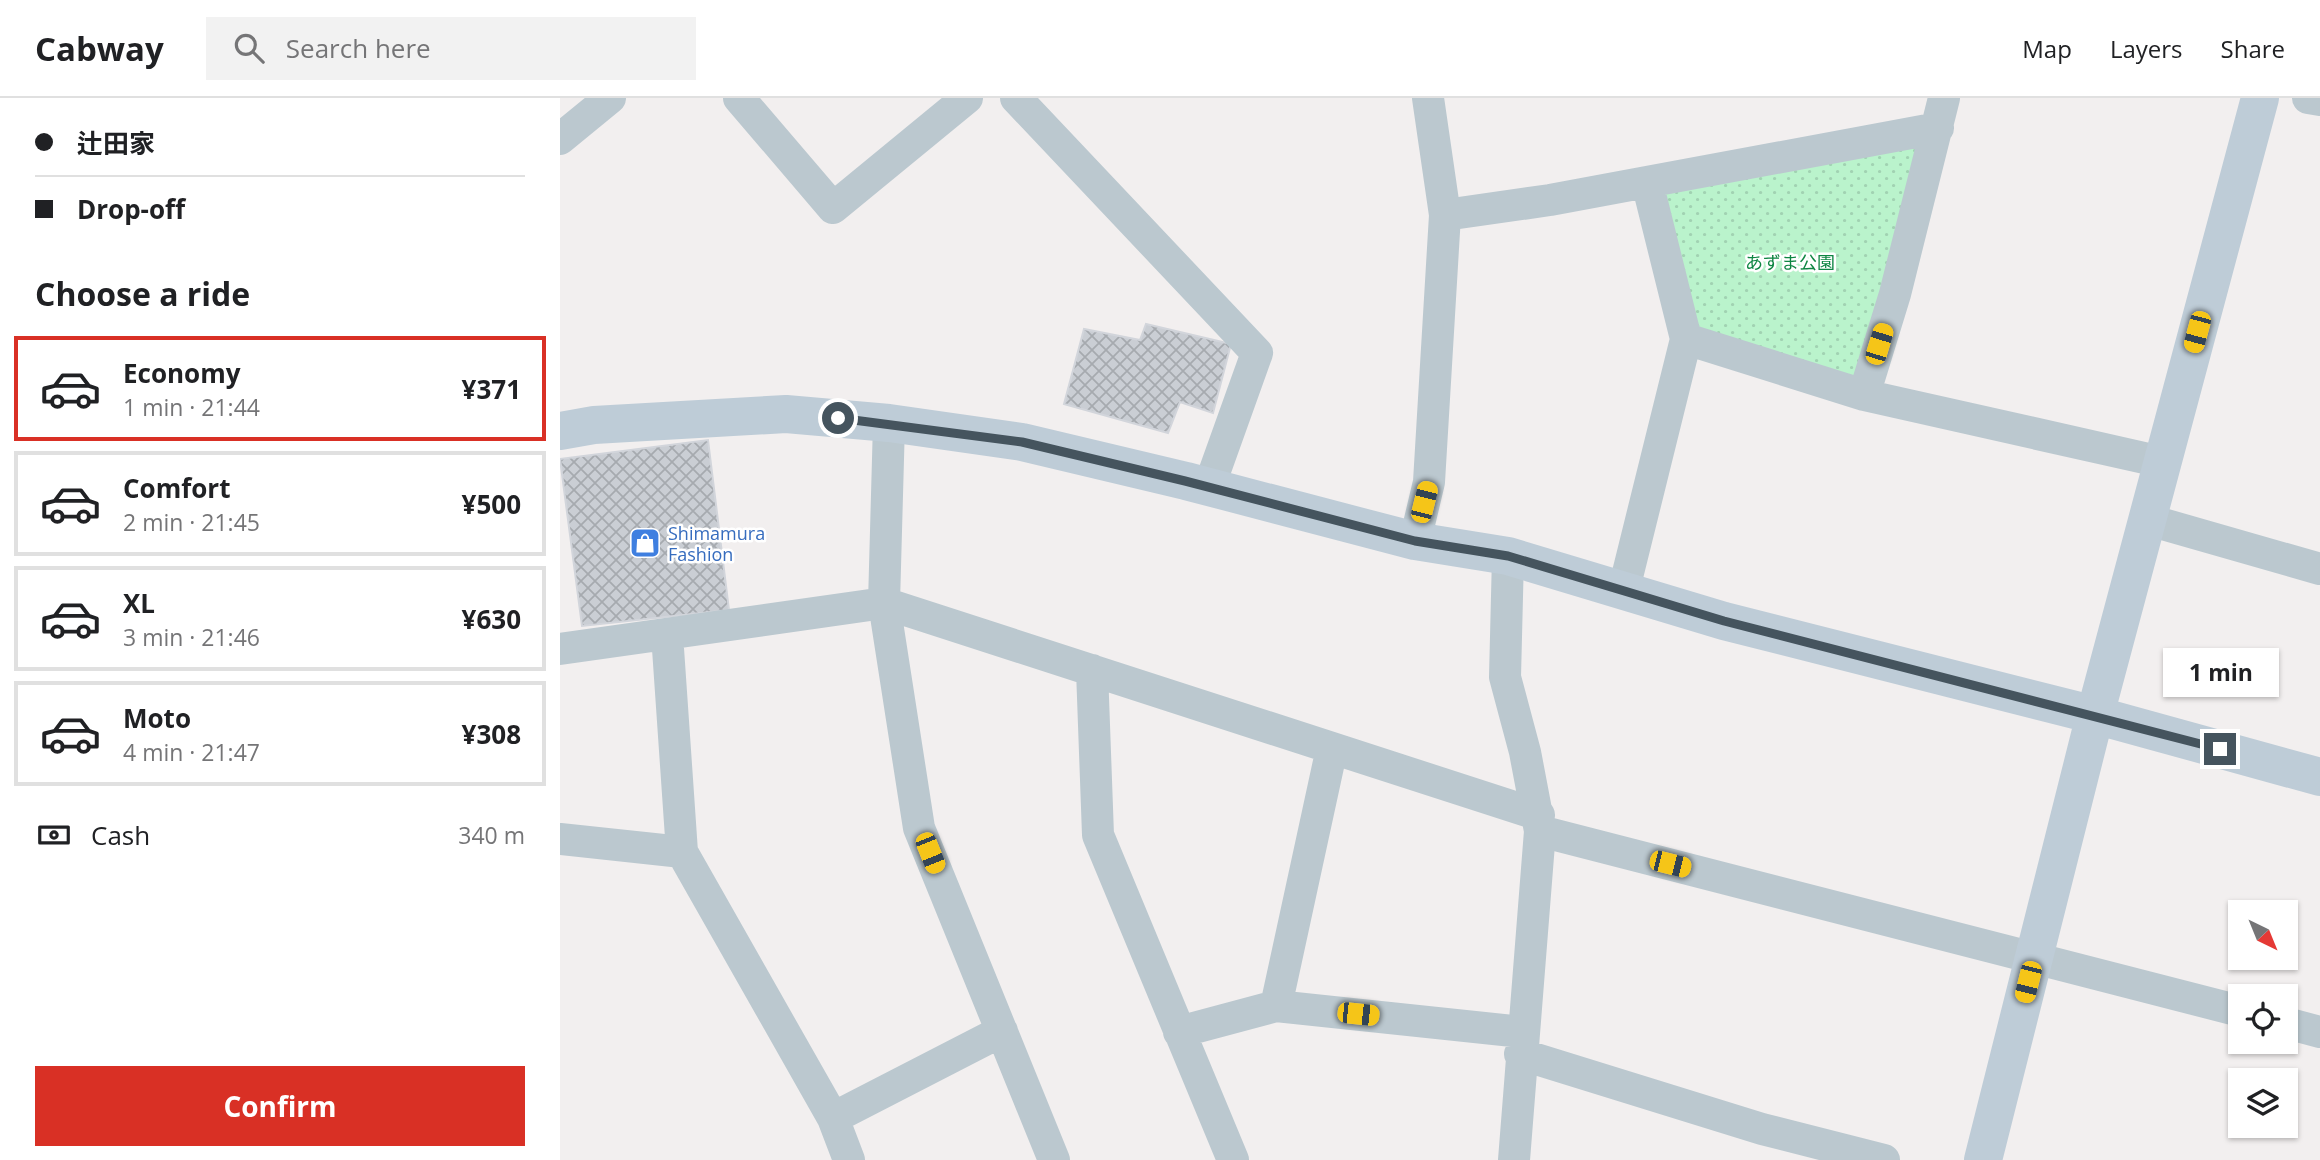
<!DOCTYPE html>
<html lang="en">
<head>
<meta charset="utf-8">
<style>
  :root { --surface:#fff; --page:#f2f2f2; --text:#202124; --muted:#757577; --line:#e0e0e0; --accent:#d93025 }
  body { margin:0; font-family:"Open Sans","Noto Sans JP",sans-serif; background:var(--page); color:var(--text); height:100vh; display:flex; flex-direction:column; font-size:26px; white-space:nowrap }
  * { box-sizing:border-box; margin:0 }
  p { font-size:23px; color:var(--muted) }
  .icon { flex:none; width:38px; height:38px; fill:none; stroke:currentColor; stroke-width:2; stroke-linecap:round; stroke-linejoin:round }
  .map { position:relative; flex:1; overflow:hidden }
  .drawer { display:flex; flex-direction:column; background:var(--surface); width:560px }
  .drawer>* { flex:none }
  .banner { display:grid; align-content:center; height:154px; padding:0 35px; background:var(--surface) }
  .needle { width:46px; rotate:137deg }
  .controls { position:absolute; left:1668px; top:802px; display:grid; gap:14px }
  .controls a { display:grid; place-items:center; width:70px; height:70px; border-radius:0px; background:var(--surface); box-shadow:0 2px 5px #0004; font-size:35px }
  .end { position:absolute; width:32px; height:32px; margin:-16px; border:9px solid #45545e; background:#fff; box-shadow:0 0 0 4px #fff }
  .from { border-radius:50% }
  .bubble { position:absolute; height:49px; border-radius:0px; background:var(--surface); box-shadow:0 2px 5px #0004; font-size:23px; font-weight:700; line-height:49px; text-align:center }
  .car { position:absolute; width:21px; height:42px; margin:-21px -10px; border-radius:9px; box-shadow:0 0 5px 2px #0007; background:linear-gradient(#f5c518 24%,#345 0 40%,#f5c518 0 76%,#345 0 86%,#f5c518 0) }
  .banner b { display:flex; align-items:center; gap:24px; height:66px; font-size:26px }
  .banner b+b { border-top:2px solid var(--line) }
  .banner i { width:18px; height:18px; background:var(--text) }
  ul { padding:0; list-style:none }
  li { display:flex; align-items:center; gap:21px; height:105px; margin:0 14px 10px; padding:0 21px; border:4px solid var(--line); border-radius:0px }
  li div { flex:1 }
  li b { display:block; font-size:26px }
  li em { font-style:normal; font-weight:700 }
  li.selected { border-color:var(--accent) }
  li>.icon { width:63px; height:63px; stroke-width:1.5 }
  h2 { padding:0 35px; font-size:32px; line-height:84px }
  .pay { display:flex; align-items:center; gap:18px; height:77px; padding:0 35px; font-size:26px }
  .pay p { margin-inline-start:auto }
  .primary-button { display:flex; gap:14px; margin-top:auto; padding:14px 35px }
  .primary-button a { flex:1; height:80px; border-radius:0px; background:var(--accent); color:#fff; font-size:28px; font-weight:700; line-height:80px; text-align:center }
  header { display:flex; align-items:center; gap:42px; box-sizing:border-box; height:98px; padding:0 35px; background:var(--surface); border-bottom:2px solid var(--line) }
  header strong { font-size:33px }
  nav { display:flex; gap:38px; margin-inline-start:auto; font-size:24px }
  .search { width:490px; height:63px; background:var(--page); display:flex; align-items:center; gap:18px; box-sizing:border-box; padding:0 24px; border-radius:0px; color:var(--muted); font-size:26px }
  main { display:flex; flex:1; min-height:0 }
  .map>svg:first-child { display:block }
  .park { fill:url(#park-dots) }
  .building { fill:url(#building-cross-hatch); stroke:#d2d5db; stroke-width:2 }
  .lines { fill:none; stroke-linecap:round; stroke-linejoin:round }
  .street { stroke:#bbc8cf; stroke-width:32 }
  .secondary { stroke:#beccd7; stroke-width:38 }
  .route { stroke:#45545e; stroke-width:9 }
  .labels { text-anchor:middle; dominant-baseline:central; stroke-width:5; stroke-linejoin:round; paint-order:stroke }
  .park-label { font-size:18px; fill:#0f8643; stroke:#fff }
  .shop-label { font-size:18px; fill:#366cbe; stroke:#fff; text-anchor:start }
</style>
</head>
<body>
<header>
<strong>Cabway</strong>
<div class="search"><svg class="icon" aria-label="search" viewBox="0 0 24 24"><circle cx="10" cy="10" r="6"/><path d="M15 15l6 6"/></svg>Search here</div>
<nav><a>Map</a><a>Layers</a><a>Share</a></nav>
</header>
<main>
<section class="drawer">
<div class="banner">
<b><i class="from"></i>辻田家</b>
<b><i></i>Drop-off</b>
</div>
<h2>Choose a ride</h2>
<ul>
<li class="selected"><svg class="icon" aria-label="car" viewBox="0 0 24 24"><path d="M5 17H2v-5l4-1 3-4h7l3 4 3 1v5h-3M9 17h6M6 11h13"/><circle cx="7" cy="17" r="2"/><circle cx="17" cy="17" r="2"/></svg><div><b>Economy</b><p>1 min · 21:44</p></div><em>¥371</em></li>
<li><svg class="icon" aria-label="car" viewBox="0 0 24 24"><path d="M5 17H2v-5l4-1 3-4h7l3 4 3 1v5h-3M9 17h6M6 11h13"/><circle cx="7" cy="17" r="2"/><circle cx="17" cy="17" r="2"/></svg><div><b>Comfort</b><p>2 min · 21:45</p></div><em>¥500</em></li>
<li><svg class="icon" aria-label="car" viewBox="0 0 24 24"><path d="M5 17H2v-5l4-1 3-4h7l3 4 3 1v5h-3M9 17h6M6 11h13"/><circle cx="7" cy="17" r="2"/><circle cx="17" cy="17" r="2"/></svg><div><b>XL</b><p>3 min · 21:46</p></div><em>¥630</em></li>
<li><svg class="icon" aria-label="car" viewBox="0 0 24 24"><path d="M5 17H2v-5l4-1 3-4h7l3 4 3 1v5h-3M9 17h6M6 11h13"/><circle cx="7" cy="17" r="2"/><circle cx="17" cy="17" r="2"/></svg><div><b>Moto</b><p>4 min · 21:47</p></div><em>¥308</em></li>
</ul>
<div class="pay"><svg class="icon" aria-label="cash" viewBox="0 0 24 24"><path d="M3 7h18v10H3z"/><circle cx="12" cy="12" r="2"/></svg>Cash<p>340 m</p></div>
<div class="primary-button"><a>Confirm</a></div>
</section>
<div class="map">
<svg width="1760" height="1062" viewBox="0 0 1760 1062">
  <defs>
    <pattern id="park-dots" width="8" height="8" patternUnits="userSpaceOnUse" patternTransform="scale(1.75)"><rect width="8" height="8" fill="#baf3cc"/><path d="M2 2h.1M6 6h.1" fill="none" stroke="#a1d2b2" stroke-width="1.8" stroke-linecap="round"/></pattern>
    <pattern id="building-cross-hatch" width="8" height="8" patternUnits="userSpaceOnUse" patternTransform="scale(1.75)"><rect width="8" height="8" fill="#caced4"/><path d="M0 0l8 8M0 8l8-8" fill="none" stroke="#a6aaaf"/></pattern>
  </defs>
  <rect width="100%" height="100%" fill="#f2efef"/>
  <path class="park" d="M1361 44 1297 283 1135 234 1101 93Z"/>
  <path class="building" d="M586 226 671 246 653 315 620 304 608 335 504 306 524 231 580 242Z
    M148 342 169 512 22 528 0 361Z"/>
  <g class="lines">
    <path class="street" d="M179 0 273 110 407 0
      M456 0 697 255 649 389
      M1748 0 1760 2
      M0 41 50 0
      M885 117 990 102 1378 30
      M1126 241 1304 297 1602 364
      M1304 297 1335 196 1384 0
      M329 325 324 505 359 730 494 1062
      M1589 422 1760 471
      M855 443 869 384 885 117 868 0
      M948 458 945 579 965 654 980 733 954 1062
      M1064 491 1126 241 1087 84
      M107 536 122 754 273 1020 289 1062
      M0 551 324 505 979 717
      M532 572 538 737 673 1062
      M980 733 1680 913
      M0 741 122 754
      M716 908 772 650
      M1726 925 1760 934
      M619 934 716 908 962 934
      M960 956 1202 1031 1324 1062
      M273 1020 442 933"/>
    <path class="secondary" d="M0 333 34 327 226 316 329 325 462 344 626 383 855 443 948 458 1164 523 1535 617 1760 679
      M1423 1062 1535 617 1700 0"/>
  </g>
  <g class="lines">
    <path class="route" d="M278 320 462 344 625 383 855 443 948 458 1164 523 1660 651"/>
  </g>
  <defs>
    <g id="shop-square" transform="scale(1.575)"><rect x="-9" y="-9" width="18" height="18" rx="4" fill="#3f7fe0" stroke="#fff"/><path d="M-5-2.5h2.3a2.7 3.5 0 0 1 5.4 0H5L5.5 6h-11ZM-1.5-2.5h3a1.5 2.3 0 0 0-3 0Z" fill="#fff"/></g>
  </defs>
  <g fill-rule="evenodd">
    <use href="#shop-square" x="85" y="445"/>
  </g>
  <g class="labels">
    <g class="park-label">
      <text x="1230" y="164">あずま公園</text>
    </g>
    <g class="shop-label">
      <text x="108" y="435">Shimamura<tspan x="108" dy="21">Fashion</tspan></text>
    </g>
  </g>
</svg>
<div class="controls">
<a><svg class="needle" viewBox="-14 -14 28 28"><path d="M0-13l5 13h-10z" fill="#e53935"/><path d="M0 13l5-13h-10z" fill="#757577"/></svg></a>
<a><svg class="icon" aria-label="locate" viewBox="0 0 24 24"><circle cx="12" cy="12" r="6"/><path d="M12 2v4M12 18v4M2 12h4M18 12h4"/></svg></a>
<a><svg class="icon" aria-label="layers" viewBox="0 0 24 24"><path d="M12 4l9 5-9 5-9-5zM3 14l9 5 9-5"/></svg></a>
</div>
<i class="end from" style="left:278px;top:320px"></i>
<i class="end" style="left:1660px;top:651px"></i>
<div class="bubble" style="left:1603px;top:550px;width:116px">1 min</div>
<i class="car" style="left:1637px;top:234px;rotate:195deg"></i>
<i class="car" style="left:1319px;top:246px;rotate:17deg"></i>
<i class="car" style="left:864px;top:404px;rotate:14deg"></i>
<i class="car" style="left:370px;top:755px;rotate:158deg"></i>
<i class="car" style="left:1110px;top:766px;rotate:104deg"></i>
<i class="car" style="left:1468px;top:884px;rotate:194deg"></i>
<i class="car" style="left:798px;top:916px;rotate:96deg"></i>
</div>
</main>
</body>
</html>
